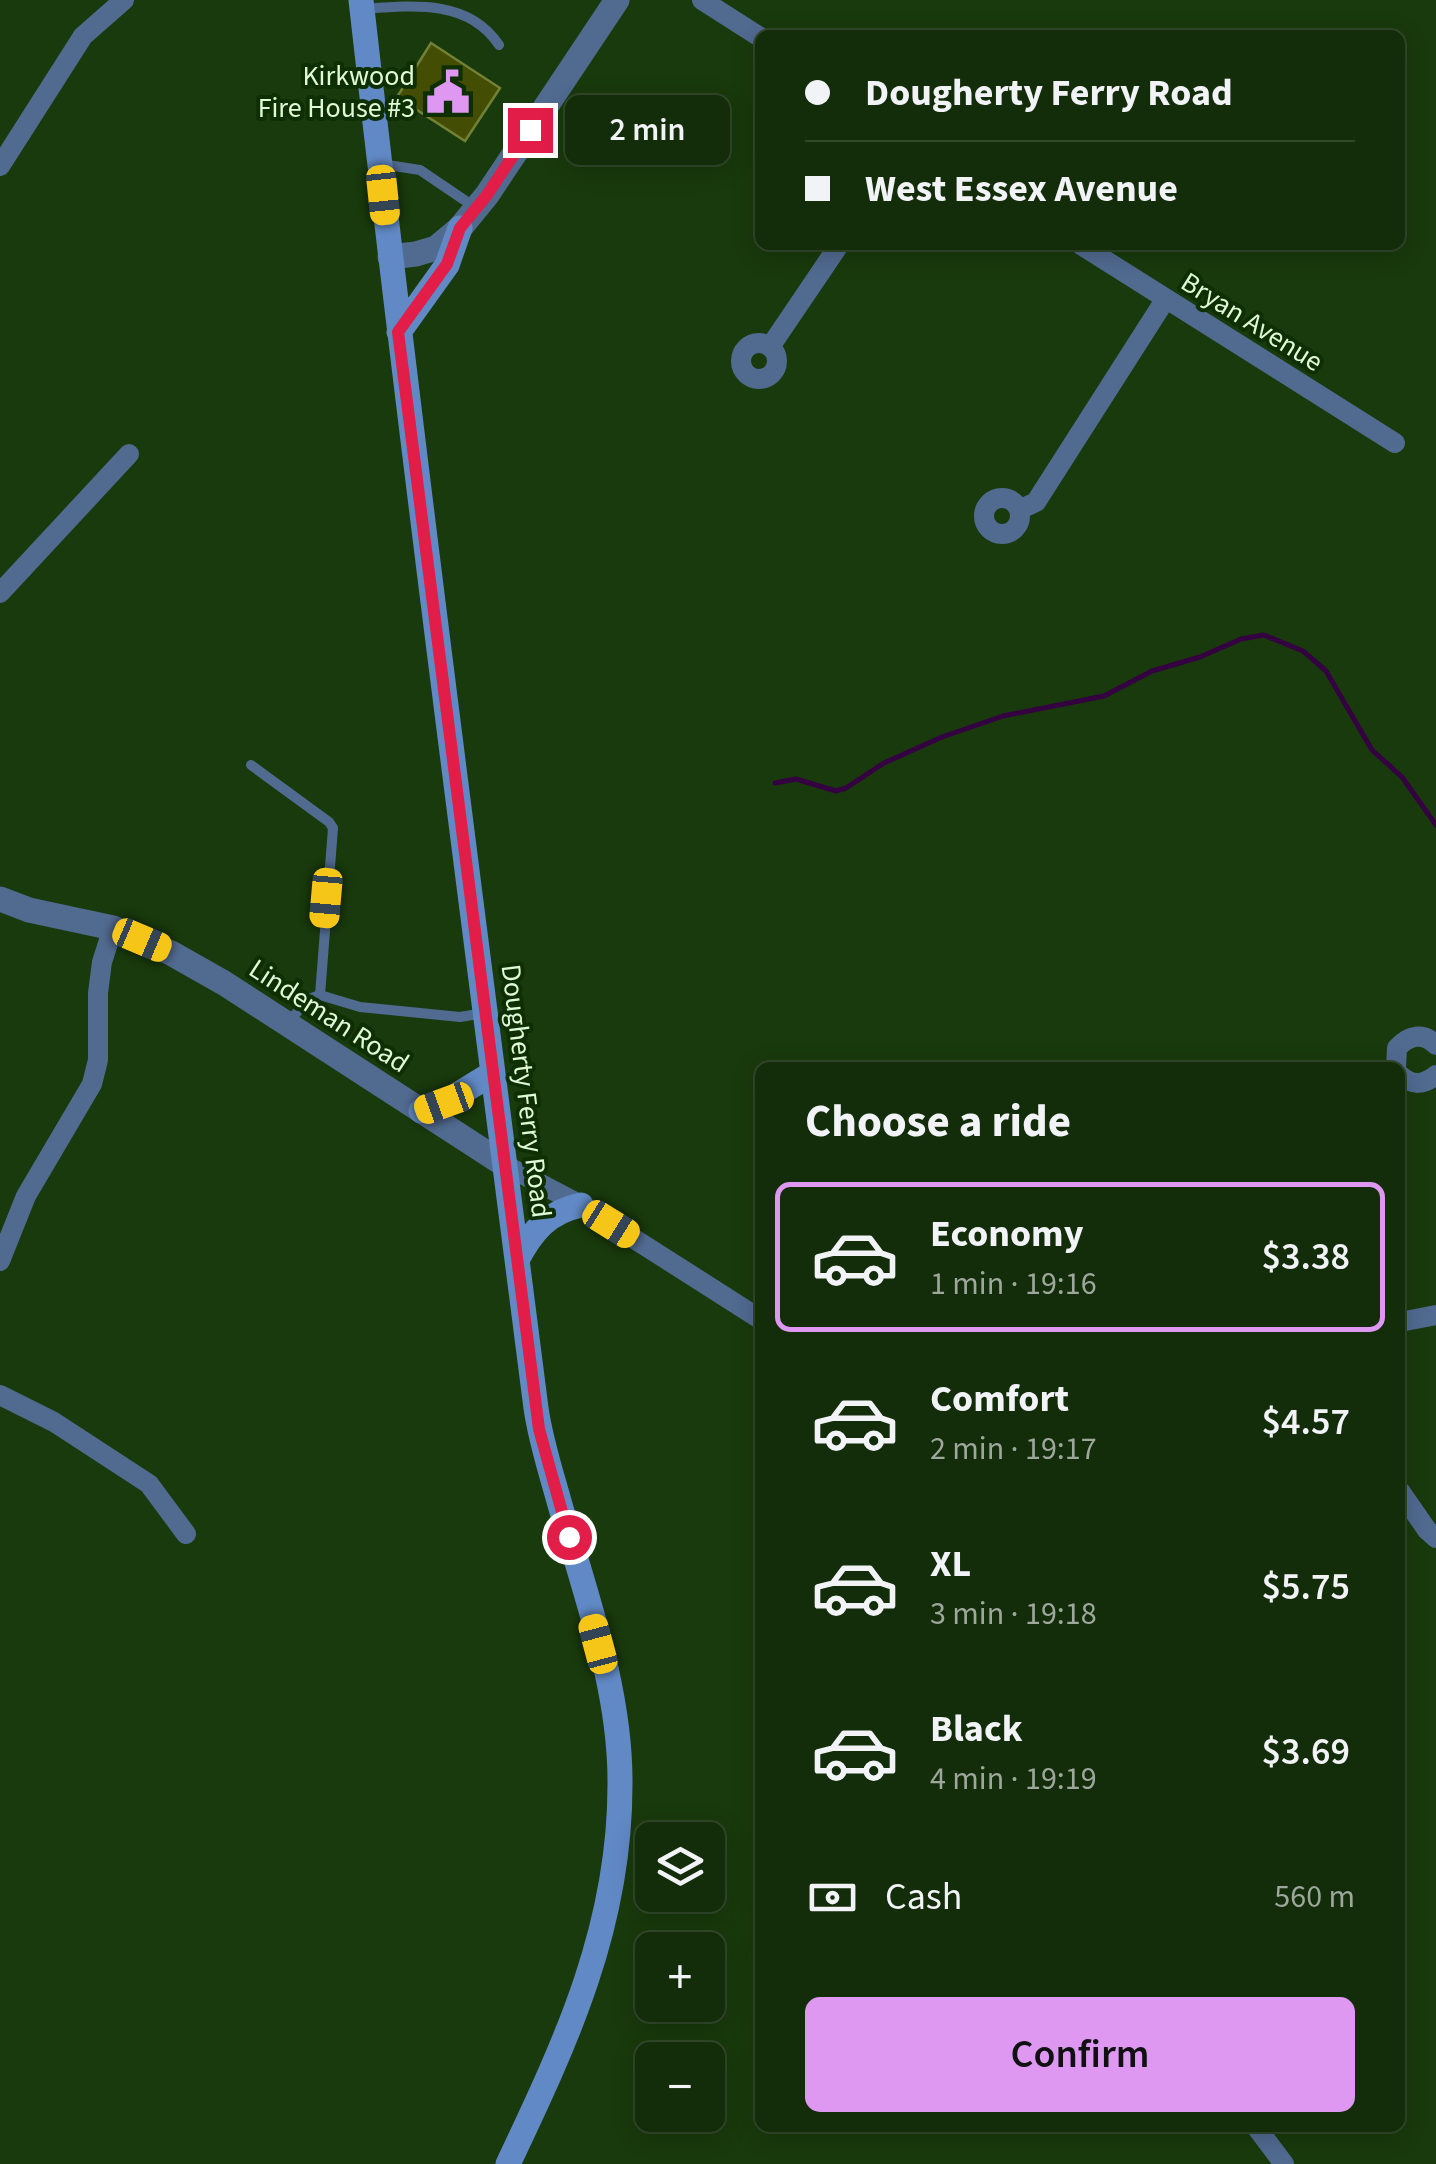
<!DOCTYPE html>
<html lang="en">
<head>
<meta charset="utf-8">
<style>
  :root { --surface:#132c09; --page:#203817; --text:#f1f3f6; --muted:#9da79c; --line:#32482a; --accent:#de98f2 }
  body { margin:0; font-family:"Source Sans 3",sans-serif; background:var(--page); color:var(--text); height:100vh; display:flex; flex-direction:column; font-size:38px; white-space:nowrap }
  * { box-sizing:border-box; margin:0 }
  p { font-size:32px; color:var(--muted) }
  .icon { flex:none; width:55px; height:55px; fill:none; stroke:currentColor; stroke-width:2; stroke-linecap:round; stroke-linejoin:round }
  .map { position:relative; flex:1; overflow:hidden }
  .side { position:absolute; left:755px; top:1062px; width:650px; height:1070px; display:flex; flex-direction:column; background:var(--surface); border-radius:15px; box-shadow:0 5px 25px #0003,0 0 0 2px var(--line) }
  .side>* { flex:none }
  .banner { position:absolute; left:755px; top:30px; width:650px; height:220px; border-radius:15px; box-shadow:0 5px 25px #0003,0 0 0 2px var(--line); display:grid; align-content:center; height:220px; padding:0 50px; background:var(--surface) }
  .buttons { position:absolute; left:635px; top:1822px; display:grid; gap:20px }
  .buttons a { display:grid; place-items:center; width:90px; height:90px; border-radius:15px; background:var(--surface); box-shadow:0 5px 25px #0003,0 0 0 2px var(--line); font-size:50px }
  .end { position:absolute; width:45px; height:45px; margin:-22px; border:12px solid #e11d48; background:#fff; box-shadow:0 0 0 5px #fff }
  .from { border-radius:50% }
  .bubble { position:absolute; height:70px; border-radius:15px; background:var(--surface); box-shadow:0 5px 25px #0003,0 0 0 2px var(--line); font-size:32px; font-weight:600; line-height:70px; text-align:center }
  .car { position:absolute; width:30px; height:60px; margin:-30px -15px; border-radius:12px; box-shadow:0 0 8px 2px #0007; background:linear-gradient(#f5c518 24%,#345 0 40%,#f5c518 0 76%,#345 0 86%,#f5c518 0) }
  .banner b { display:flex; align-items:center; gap:35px; height:95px; font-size:38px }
  .banner b+b { border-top:2px solid var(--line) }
  .banner i { width:25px; height:25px; background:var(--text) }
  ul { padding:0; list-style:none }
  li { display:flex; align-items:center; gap:30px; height:150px; margin:0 20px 15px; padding:0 30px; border:5px solid transparent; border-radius:15px }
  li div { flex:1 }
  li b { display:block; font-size:38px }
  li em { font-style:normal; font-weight:600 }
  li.active { border-color:var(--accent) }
  li>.icon { width:90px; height:90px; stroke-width:1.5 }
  h2 { padding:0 50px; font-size:45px; line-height:120px }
  .pay { display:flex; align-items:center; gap:25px; height:110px; padding:0 50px; font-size:38px }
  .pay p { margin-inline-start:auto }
  .action { display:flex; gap:20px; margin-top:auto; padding:20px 50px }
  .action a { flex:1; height:115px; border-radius:15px; background:var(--accent); color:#111; font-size:40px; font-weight:600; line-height:115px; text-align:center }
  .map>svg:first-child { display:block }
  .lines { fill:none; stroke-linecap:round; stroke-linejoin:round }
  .stream { stroke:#350042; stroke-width:5 }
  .building { fill:#434d04; stroke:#738136; stroke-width:2.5 }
  .service { stroke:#516a90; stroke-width:10 }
  .minor { stroke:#516a90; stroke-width:20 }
  .tertiary { stroke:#516a90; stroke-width:25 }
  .secondary { stroke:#6189c5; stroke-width:25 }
  .route { stroke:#e11d48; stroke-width:12 }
  .labels { text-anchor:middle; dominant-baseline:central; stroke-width:8; stroke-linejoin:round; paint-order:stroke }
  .poi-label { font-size:28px; fill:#e0f9d9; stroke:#0e2f02; text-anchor:end }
  .street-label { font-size:28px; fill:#e0f9d9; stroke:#0e2f02 }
</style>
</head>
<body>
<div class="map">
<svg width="1436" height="2164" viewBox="0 0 1436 2164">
  <rect width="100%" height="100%" fill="#193a0c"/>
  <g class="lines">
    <path class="stream" d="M775 783 796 779 836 791 846 788 884 763 942 737 1003 716 1104 696 1152 671 1200 657 1241 639 1264 635 1303 651 1326 671 1372 750 1402 777 1436 825"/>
  </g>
  <path class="building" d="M431 43 500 88 465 141 397 97Z"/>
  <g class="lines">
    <path class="service" d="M363 9C416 5 469 0 499 45
      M381 164 420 170 476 208
      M251 765 329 822 333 828 320 995
      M289 1021 309 999 320 995 360 1007 460 1017 484 1013"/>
    <path class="minor" d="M702 0 760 37
      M0 166 83 36 124 0
      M1081 245 1395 443
      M741 361a18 18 0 1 1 36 0a18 18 0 1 1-36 0Z
      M770 347 839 245
      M984 516a18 18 0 1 1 36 0a18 18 0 1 1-36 0Z
      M1019 510 1036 502 1165 300
      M0 593 129 454
      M1396 1068 1397 1048C1409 1035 1423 1032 1436 1045
      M1400 1075C1412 1086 1424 1085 1436 1075
      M505 1165 581 1205 760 1319
      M0 1261 26 1196 92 1084 98 1060V993L102 962 113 928
      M1400 1322 1436 1315
      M0 1395 54 1422 149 1484 186 1534
      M1400 1491 1427 1530 1436 1538
      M1257 2128 1284 2164"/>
    <path class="tertiary" d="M390 257 416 254 436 248 460 228 487 195 617 0
      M0 899 29 910 113 928 171 953 224 983 505 1165"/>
    <path class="secondary" d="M361 0C414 470 476 939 536 1408 540 1437 549 1466 557 1494 583 1589 621 1686 620 1785 620 1926 567 2040 508 2164
      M399 332 447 265 460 228
      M421 1111 444 1103 493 1073
      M517 1260C532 1231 548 1212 581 1205"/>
  </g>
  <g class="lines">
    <path class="route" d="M530 130 487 195 460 228 447 264 398 332 539 1429 569 1537"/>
  </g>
  <defs>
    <g id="civic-bare" transform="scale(3.45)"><path d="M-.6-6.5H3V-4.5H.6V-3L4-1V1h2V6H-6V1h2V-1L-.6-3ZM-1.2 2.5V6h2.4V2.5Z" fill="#de98f2" stroke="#0e2f02" stroke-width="2.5" paint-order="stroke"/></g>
  </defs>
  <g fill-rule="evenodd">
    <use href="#civic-bare" x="448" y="92"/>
  </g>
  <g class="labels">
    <g class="poi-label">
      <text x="415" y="76">Kirkwood<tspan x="415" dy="32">Fire House #3</tspan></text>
    </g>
    <g class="street-label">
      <text transform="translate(1252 322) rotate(32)">Bryan Avenue</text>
      <text transform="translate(329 1016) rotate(33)">Lindeman Road</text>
      <text transform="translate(526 1091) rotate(83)">Dougherty Ferry Road</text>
    </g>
  </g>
</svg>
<div class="buttons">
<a><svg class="icon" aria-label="layers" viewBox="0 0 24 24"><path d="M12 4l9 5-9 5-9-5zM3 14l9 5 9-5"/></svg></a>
<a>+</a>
<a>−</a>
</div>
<i class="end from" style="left:569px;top:1537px"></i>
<i class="end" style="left:530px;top:130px"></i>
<div class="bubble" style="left:565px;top:95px;width:165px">2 min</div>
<i class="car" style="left:383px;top:195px;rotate:174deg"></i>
<i class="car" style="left:326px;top:898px;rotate:185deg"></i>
<i class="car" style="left:142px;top:940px;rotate:113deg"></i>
<i class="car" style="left:444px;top:1103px;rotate:250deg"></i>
<i class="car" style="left:611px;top:1224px;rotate:122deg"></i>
<i class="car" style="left:598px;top:1644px;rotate:345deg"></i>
<div class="banner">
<b><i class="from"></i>Dougherty Ferry Road</b>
<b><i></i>West Essex Avenue</b>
</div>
<section class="side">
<h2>Choose a ride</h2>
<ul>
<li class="active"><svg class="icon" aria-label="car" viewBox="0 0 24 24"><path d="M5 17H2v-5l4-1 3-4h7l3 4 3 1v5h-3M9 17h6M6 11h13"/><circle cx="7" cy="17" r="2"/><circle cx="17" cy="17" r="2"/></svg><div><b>Economy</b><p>1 min · 19:16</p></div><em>$3.38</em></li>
<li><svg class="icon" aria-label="car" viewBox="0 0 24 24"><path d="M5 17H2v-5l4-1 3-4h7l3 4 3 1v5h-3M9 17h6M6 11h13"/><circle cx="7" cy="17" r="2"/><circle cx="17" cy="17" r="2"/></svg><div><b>Comfort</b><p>2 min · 19:17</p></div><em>$4.57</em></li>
<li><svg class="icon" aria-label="car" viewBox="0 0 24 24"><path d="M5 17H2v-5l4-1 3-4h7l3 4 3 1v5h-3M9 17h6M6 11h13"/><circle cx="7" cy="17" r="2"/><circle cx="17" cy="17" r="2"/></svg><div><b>XL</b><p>3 min · 19:18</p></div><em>$5.75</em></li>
<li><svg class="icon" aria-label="car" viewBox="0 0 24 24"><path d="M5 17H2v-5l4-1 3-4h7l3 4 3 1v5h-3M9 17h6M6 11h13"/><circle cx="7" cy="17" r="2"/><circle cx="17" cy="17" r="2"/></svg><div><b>Black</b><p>4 min · 19:19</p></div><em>$3.69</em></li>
</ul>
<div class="pay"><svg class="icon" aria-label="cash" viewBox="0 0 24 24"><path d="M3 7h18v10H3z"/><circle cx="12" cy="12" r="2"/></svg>Cash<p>560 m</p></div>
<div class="action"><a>Confirm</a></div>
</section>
</div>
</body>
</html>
